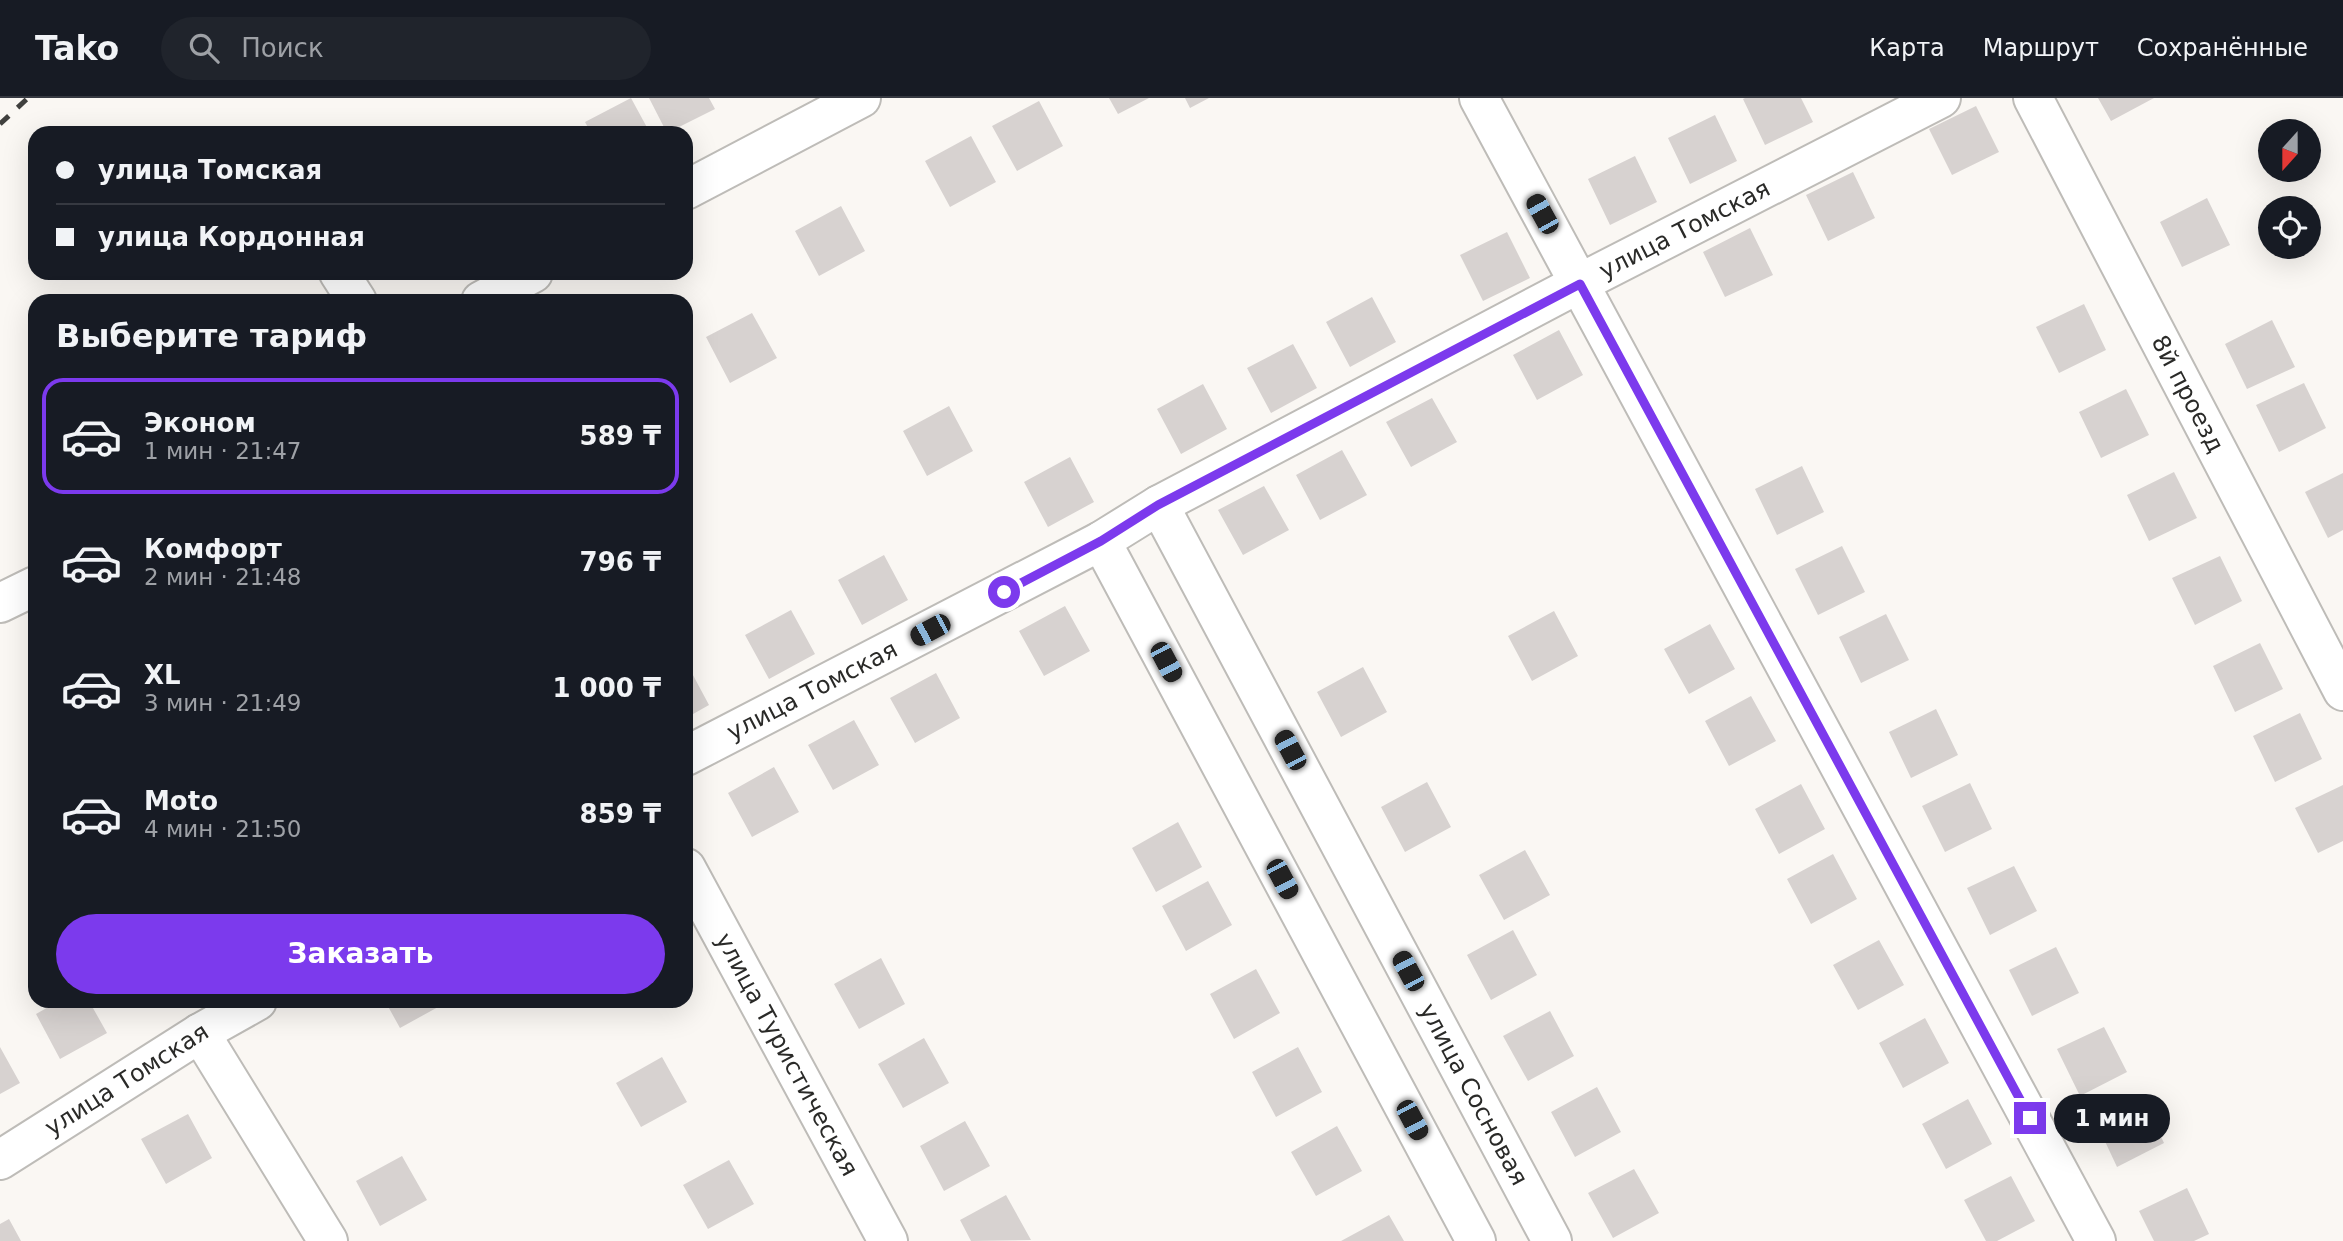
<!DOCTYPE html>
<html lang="ru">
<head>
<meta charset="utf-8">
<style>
  :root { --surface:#171b24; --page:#20242c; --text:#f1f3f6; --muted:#9ea1a6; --line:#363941; --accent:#7c3aed }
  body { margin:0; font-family:"DejaVu Sans",sans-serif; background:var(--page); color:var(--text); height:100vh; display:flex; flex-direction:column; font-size:26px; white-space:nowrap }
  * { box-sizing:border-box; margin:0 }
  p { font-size:23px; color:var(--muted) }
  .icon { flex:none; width:38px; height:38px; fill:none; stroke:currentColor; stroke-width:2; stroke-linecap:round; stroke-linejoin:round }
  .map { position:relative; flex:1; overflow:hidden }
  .side { position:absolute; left:28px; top:196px; width:665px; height:714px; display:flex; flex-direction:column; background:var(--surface); border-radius:21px; box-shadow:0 7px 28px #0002 }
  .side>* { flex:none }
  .banner { position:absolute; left:28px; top:28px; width:665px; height:154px; border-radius:21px; box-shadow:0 7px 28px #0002; display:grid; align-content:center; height:154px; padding:0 28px; background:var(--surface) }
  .needle { width:46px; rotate:201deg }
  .buttons { position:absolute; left:2258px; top:21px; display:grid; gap:14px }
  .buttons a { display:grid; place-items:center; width:63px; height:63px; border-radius:50%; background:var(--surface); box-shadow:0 7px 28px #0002; font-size:35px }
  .end { position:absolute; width:32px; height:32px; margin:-16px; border:9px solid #7c3aed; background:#fff; box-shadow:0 0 0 4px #fff }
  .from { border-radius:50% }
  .bubble { position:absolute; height:49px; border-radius:24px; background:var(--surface); box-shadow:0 7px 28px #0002; font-size:23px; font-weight:800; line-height:49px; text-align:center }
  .car { position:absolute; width:21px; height:42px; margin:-21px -10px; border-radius:9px; box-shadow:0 0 5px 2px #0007; background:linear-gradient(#222 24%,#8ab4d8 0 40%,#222 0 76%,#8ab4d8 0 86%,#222 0) }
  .banner b { display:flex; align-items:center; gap:24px; height:66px; font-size:26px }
  .banner b+b { border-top:2px solid var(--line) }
  .banner i { width:18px; height:18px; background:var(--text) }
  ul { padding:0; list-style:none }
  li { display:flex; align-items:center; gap:21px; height:116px; margin:0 14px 10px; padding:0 14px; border:4px solid transparent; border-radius:21px }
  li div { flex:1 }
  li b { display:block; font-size:26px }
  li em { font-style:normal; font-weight:800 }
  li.current { border-color:var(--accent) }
  li>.icon { width:63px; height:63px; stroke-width:1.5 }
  h2 { padding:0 28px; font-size:32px; line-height:84px }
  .primary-button { display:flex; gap:14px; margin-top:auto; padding:14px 28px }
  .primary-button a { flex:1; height:80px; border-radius:42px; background:var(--accent); color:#fff; font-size:28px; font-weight:800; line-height:80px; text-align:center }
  header { display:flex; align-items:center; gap:42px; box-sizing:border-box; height:98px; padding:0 35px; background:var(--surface); border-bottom:2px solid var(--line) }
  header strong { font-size:33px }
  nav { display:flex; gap:38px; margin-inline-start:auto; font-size:24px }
  .search { width:490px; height:63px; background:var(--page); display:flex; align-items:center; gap:18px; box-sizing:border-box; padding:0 24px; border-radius:38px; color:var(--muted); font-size:26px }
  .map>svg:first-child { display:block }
  .building { fill:#d7d2d0 }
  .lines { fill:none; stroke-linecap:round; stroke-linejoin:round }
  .minor-casing { stroke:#bebcb8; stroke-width:42 }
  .minor { stroke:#fff; stroke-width:38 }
  .rail { stroke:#40403e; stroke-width:5; stroke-dasharray:12 12; stroke-linecap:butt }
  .route { stroke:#7c3aed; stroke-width:9 }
  .labels { text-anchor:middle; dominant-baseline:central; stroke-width:5; stroke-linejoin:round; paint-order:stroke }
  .street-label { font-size:24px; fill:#2a2a28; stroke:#faf7f3 }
</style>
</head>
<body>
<header>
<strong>Tako</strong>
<div class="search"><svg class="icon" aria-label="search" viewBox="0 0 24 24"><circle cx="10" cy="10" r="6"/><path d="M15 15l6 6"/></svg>Поиск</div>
<nav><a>Карта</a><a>Маршрут</a><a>Сохранённые</a></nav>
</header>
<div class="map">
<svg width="2343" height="1143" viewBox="0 0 2343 1143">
  <rect width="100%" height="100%" fill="#faf7f3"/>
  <path class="building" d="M631 0 650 35H591L585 24Z
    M649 0H709L715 11 667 35Z
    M1109 0H1149L1118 16Z
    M1185 0H1209L1190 10Z
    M1745 0H1801L1813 24 1765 47 1743 1Z
    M2098 0H2154L2111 23Z
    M1039 3 1063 48 1017 73 992 28Z
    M1976 8 1999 54 1952 77 1929 31Z
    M1715 17 1737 63 1690 86 1668 40Z
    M971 38 996 84 950 109 925 63Z
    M1635 58 1657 104 1610 127 1588 81Z
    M1853 74 1875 120 1828 143 1806 97Z
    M2207 100 2230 147 2182 169 2160 124Z
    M841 108 865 153 819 178 795 133Z
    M1750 130 1773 177 1725 199 1703 154Z
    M1507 134 1530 180 1483 203 1460 157Z
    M1372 199 1396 244 1350 269 1326 224Z
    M2084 206 2106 252 2059 275 2036 229Z
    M752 215 777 260 730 285 706 239Z
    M2272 222 2295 269 2247 291 2225 246Z
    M1559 232 1583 277 1537 302 1513 257Z
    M1293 246 1317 290 1271 315 1247 270Z
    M2304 285 2326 330 2279 354 2256 307Z
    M1203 286 1227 331 1181 356 1157 311Z
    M2126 291 2149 337 2101 360 2079 314Z
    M1432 300 1457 344 1411 369 1386 324Z
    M949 308 973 353 927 378 903 333Z
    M1342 352 1367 397 1320 422 1296 377Z
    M1070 359 1094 404 1048 429 1024 384Z
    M1802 368 1824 414 1777 437 1755 391Z
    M2174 374 2197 420 2149 443 2127 397Z
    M2343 375V432L2328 440 2305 394Z
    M1264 388 1289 432 1243 457 1218 412Z
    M1842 448 1865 494 1818 517 1795 471Z
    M884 457 908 502 862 527 838 482Z
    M2220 458 2242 503 2195 527 2172 480Z
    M1065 508 1090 553 1044 578 1019 533Z
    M791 512 815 556 769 581 745 537Z
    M1554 513 1578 558 1532 583 1508 538Z
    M1886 516 1909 562 1861 585 1839 539Z
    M1710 526 1735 571 1689 596 1664 551Z
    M2260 545 2283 591 2235 614 2213 568Z
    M686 564 709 607 686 620Z
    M1363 569 1387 614 1341 639 1317 594Z
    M936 575 960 620 915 645 890 600Z
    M1751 598 1776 643 1729 668 1705 623Z
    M1936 611 1958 657 1911 680 1889 634Z
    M2300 615 2322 661 2275 684 2253 638Z
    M854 622 879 667 833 692 808 647Z
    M774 669 799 714 752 739 728 695Z
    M1427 684 1451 729 1405 754 1381 709Z
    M1970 685 1992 731 1945 754 1922 708Z
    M1801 686 1825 731 1779 756 1755 711Z
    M2343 687V743L2318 755 2295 710Z
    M1178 724 1202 769 1156 794 1132 750Z
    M1525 752 1550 797 1504 822 1479 777Z
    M1833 756 1857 801 1811 826 1787 781Z
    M2014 768 2037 813 1990 837 1967 790Z
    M1208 783 1232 827 1186 853 1162 808Z
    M1513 832 1537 877 1491 902 1467 857Z
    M1879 842 1904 887 1858 912 1833 867Z
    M2056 849 2079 895 2032 918 2009 872Z
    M881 860 905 906 859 931 834 886Z
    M1256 871 1280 915 1234 941 1210 896Z
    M59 903H89L107 935 60 961 36 916Z
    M385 903H449L400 930Z
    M1550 913 1574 958 1528 983 1503 938Z
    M1925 920 1949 965 1903 990 1879 945Z
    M2104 929 2127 974 2080 998 2057 951Z
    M924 940 949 985 903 1010 878 966Z
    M0 949 20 985 0 996Z
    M1298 949 1322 994 1276 1019 1252 974Z
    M662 959 687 1004 641 1029 616 985Z
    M1597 989 1621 1034 1575 1059 1551 1014Z
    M2142 1000 2164 1045 2117 1069 2095 1022Z
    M1968 1001 1992 1046 1946 1071 1922 1026Z
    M188 1016 212 1060 166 1086 141 1041Z
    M965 1023 990 1068 944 1093 920 1048Z
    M1337 1028 1362 1073 1316 1098 1291 1054Z
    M402 1058 427 1102 380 1128 356 1083Z
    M729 1062 754 1106 708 1131 683 1087Z
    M1634 1071 1659 1115 1613 1140 1588 1095Z
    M2011 1078 2035 1123 1997 1143H1986L1964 1102Z
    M2187 1090 2209 1136 2194 1143H2154L2139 1113Z
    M1006 1097 1031 1142 971 1143 960 1122Z
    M1389 1117 1404 1143H1341Z
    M9 1121 21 1143H0V1126Z"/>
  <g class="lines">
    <g class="minor-casing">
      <g id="minor">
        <path d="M1479 0 2096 1143"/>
        <path id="s1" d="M2033 0 2343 593"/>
        <path d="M686 92 861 0"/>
        <path d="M339 175 357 203"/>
        <path d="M481 203 533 175"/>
        <path id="s2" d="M1159 407 1552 1143"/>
        <path d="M1101 443 1476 1143"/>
        <path d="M0 505 35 488"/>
        <path id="s3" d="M686 658 1101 443 1159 407 1580 185 1941 0"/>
        <path id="s4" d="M686 770 888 1143"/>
        <path d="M200 935 328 1143"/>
        <path id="s5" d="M0 1062 200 935 257 903"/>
      </g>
    </g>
    <use href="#minor" class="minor"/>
    <path class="rail" d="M0 26 28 0"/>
  </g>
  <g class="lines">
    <path class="route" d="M1004 494 1101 443 1158 407 1580 186 2030 1020"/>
  </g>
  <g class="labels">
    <g class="street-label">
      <text stroke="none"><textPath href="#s3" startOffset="1129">улица Томская</textPath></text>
      <text stroke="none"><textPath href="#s1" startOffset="334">8й проезд</textPath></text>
      <text stroke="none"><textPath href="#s3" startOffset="142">улица Томская</textPath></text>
      <text stroke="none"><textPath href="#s4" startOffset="212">улица Туристическая</textPath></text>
      <text stroke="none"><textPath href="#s5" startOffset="150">улица Томская</textPath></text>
      <text stroke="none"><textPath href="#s2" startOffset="668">улица Сосновая</textPath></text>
    </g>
  </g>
</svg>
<div class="buttons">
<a><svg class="needle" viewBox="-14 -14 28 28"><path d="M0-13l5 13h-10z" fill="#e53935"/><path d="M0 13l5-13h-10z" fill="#9ea1a6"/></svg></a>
<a><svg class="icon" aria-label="locate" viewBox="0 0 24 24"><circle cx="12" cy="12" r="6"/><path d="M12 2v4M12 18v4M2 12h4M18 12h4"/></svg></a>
</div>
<i class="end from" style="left:1004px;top:494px"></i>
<i class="end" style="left:2030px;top:1020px"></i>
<div class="bubble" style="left:2054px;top:996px;width:116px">1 мин</div>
<i class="car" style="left:1542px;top:116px;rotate:331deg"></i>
<i class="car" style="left:930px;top:532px;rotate:242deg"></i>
<i class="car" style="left:1166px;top:564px;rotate:152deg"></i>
<i class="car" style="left:1290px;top:652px;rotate:332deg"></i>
<i class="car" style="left:1282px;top:781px;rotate:152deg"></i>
<i class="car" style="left:1408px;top:873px;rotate:332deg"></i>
<i class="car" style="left:1412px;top:1022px;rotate:152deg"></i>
<div class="banner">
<b><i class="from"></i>улица Томская</b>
<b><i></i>улица Кордонная</b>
</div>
<section class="side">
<h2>Выберите тариф</h2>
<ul>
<li class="current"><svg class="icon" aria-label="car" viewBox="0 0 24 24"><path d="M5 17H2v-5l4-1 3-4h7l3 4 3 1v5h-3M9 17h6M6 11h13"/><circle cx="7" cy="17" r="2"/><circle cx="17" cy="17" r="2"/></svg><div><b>Эконом</b><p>1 мин · 21:47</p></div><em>589 ₸</em></li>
<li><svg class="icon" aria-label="car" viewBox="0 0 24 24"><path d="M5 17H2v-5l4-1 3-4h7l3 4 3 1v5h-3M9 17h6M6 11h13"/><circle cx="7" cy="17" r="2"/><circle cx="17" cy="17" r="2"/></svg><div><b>Комфорт</b><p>2 мин · 21:48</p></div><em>796 ₸</em></li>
<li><svg class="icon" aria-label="car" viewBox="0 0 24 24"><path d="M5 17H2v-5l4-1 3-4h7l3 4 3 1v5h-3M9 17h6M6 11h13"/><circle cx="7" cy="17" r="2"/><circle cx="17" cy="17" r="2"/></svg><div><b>XL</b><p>3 мин · 21:49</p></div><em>1 000 ₸</em></li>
<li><svg class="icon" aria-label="car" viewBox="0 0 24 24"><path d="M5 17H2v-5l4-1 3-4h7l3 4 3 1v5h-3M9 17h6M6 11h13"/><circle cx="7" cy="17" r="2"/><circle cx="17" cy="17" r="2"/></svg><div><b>Moto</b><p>4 мин · 21:50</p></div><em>859 ₸</em></li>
</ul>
<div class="primary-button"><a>Заказать</a></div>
</section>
</div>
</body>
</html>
